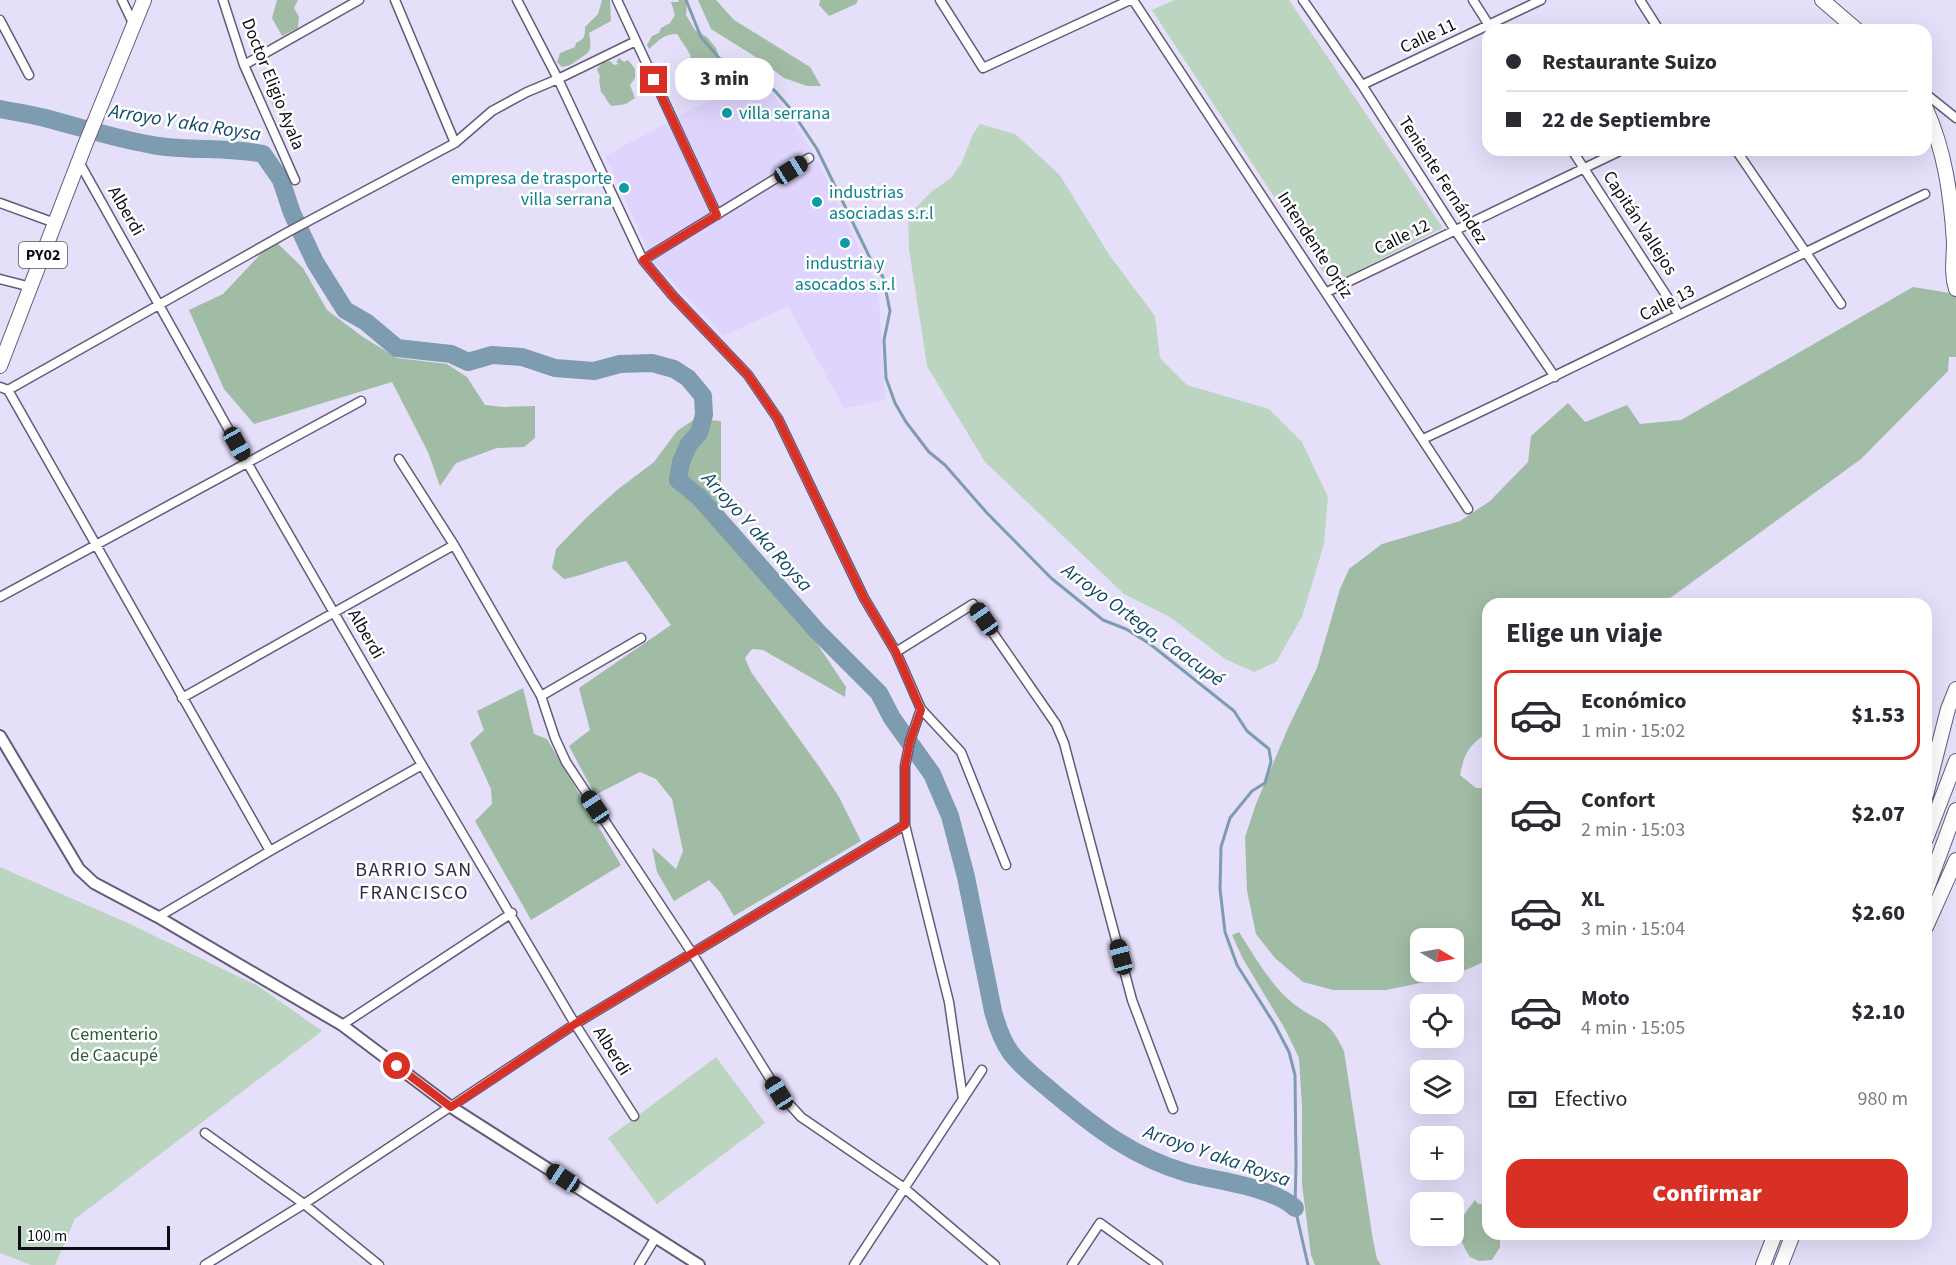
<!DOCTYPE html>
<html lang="es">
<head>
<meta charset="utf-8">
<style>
  :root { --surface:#fff; --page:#f2f2f3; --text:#2b2b33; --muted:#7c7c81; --line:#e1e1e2; --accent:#d93025 }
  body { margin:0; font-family:"Source Sans 3",sans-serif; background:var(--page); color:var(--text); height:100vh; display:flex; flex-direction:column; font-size:22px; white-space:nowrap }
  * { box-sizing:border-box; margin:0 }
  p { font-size:20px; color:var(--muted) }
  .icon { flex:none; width:33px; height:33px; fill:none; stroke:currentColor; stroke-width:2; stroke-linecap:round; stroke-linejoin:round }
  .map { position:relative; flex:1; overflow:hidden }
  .panel { position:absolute; left:1482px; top:598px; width:450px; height:642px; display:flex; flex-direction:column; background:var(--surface); border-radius:18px; box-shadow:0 6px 24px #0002 }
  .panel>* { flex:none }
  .top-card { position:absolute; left:1482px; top:24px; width:450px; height:132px; border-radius:18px; box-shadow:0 6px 24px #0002; display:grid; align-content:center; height:132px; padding:0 24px; background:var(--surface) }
  .needle { width:39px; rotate:100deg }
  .fabs { position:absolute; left:1410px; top:928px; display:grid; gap:12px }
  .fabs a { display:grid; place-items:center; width:54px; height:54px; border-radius:12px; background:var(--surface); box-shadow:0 6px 24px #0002; font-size:30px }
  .scale { position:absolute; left:18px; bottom:15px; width:152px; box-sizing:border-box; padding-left:6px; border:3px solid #0f0c17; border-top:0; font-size:16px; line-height:21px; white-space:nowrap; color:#0f0c17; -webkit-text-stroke:4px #fff; paint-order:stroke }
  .end { position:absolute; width:27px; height:27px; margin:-14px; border:8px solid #d93025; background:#fff; box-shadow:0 0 0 3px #fff }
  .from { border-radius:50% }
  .bubble { position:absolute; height:42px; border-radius:18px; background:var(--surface); box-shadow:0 6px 24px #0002; font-size:20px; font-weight:800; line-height:42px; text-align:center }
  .car { position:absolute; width:18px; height:36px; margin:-18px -9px; border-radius:8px; box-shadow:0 0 4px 2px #0007; background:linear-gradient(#222 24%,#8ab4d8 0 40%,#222 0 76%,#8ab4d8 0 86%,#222 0) }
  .top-card b { display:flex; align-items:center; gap:21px; height:57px; font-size:22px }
  .top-card b+b { border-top:2px solid var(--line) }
  .top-card i { width:15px; height:15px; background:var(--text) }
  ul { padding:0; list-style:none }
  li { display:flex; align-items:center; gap:18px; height:90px; margin:0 12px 9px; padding:0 12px; border:3px solid transparent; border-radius:18px }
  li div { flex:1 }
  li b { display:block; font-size:22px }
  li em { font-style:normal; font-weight:800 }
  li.selected { border-color:var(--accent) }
  li>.icon { width:54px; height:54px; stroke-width:1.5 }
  h2 { padding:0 24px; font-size:27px; line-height:72px }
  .pay { display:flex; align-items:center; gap:15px; height:66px; padding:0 24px; font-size:22px }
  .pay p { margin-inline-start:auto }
  .primary-button { display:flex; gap:12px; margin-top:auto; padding:12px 24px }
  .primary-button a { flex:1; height:69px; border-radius:18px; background:var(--accent); color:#fff; font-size:24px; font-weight:800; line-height:69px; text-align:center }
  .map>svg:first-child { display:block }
  .built { fill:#dfd4fd }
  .green { fill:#bcd5c1 }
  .forest { fill:#a0bca5; fill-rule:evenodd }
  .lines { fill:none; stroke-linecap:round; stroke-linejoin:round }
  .stream { stroke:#7e9caf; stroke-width:3 }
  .river { stroke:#7e9caf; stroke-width:18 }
  .minor-casing { stroke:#635b78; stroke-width:11 }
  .tertiary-casing { stroke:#635b78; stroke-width:14 }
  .primary-casing { stroke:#635b78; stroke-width:16 }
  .trunk-casing { stroke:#635b78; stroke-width:16 }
  .minor { stroke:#fff; stroke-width:8 }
  .tertiary { stroke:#fff; stroke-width:10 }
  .primary { stroke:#fff; stroke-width:14 }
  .trunk { stroke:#fff; stroke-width:14 }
  .route { stroke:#d93025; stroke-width:8 }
  .culture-dot { fill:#0f9aa8; stroke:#fff; stroke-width:2 }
  .labels { text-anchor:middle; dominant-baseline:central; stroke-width:5; stroke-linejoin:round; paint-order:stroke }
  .shield { fill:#fff; stroke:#57555d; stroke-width:1.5 }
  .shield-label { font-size:16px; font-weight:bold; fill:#0f0c17 }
  .street-label { font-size:18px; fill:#0f0c17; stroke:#fff }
  .culture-label { font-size:18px; fill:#0d838f; stroke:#fff; text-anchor:start }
  .park-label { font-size:18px; fill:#305c3b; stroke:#fff }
  .water-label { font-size:20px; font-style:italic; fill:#104966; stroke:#fff }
  .neighbourhood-label { font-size:20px; letter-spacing:1.5px; fill:#322a44; stroke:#fff }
</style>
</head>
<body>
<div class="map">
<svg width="1956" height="1265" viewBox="0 0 1956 1265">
  <rect width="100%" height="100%" fill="#e6dffa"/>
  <path class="built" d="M750 78 770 91 787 112 813 152 874 279 879 301 885 400 844 408 788 306 724 336 654 263 605 156Z"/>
  <path class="green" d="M1174 0H1289L1443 228 1331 284 1152 10Z
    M980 124 1015 134 1059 174 1110 256 1155 316 1160 358 1187 385 1269 409 1302 442 1328 497 1324 544 1302 617 1276 662 1254 672 1225 659 1170 617 1124 594 985 462 927 366 909 249 908 216 931 192 951 178 962 162 973 134Z
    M0 867 130 924 258 986 322 1031 75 1219 55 1265H31L0 1253Z
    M716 1057 765 1123 657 1204 608 1138Z"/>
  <path class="forest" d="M277 0H298L294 8 299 17 298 28 282 36 272 18Z
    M602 0H610L611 21 589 33C592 52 591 51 576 61 571 65 568 66 562 67L557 62 560 53 575 47 576 43C585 39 585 36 585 27L598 14Z
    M679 0H687L686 15 695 30 707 37 716 48 723 68 720 78 704 82 693 94H690L687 87 692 78 689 72 693 69 690 54 677 34C664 33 657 42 649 49L647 45 652 36 659 33 661 28 670 23 675 15 671 2H678Z
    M698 0H716L734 20 810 67 821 86H807L784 78 759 59 711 29Z
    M820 0H858L856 4 829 16 819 5Z
    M619 58 624 62 628 60 635 69V78L630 85 635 98 626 104 612 106C606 102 606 96 601 92L599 80 600 77 597 69 603 62 610 61 614 65 619 64 616 62Z
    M267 68 275 76 278 93 285 105V111L273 107 260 71Z
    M274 240 303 268 327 310 363 337 397 358 447 364 467 377 485 405 504 407 535 406V438L524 447 497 448 456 463 440 486 428 452 392 382 254 424 224 389 189 310 223 294Z
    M1913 287 1956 294V357H1949L1948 371 1861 459 1662 604H1488V732C1469 746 1465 751 1460 775L1476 788H1488V960L1450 977 1386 990H1333L1303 982 1275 958 1256 934 1247 891 1245 837 1256 804 1288 728 1317 668 1340 589 1349 569 1382 544 1460 521 1490 501 1528 462 1531 436 1568 403 1585 422 1627 405 1640 424 1681 420ZM1420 939H1454V972H1420Z
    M695 419 721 421V495L725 516 740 550 800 618 846 687 845 697 763 650 752 649 745 658 751 672 818 765 839 797 861 841 734 916 720 892 709 880 674 901 657 872 652 847 676 869 683 851 672 799 656 779 640 772 595 795 569 746 590 730 579 688 671 625 626 561C605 565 586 575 564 579L552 568 556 549 587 517 617 490 654 462 677 431Z
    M523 688 534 734 547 739 621 865 531 920 475 821 492 804 491 789 470 743 484 730 477 711Z
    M1239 932C1255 957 1271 986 1294 1004 1320 1024 1328 1017 1344 1051L1373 1240 1377 1259 1381 1265H1315L1311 1255 1302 1184V1106L1299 1058 1285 1029 1243 959 1232 935Z
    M1475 1200 1478 1204 1488 1203V1234L1500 1235V1247L1492 1260 1479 1261 1470 1257C1454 1232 1457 1222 1475 1200Z"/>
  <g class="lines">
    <path class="stream" d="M686 0 701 37 719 58 755 75 775 91 789 107 817 149 872 262 883 277 890 311 884 340 886 378 895 403 906 422 929 452 945 465 987 513 1051 578 1103 620 1126 629 1150 644 1234 711 1247 731 1269 749 1271 762 1265 783 1252 791 1230 818 1221 847 1220 889 1225 932 1237 965 1275 1025 1289 1052 1295 1075 1296 1165 1295 1208 1308 1265"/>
    <path class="river" d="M0 109C15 112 31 114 45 118 83 128 119 140 158 146 193 151 229 147 263 154L281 180 292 213 315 262 345 310 366 322 397 348 451 354 468 362 492 355 522 357 555 368 594 371 620 364 652 363 674 369 688 378 703 396 704 415 699 433 689 444 681 462 678 480 699 497 817 631 879 693 892 718 932 774 950 816 966 877 993 1011C997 1026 1002 1041 1011 1053 1023 1069 1040 1081 1055 1094 1097 1129 1133 1157 1187 1173 1217 1181 1273 1187 1295 1208"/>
    <g class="minor-casing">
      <path id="minor" d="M122 0 134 25
        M223 0 244 65 295 180
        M395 0 455 143
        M517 0 558 79 643 260 673 296 748 375 778 419 864 598 896 652 921 709 961 752 1006 865
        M617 0 717 215
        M940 0 983 68 1130 0
        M1133 0 1468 509
        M1303 0 1362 85 1455 230 1555 377
        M1473 0 1492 30
        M1640 0 1659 30
        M0 20 29 75
        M244 65 359 0
        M1362 85 1541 0
        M1926 94 1956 118
        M1572 150 1679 315
        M1736 150 1841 304
        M79 162 248 464 422 765 575 1024 634 1116
        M0 203 55 223
        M643 260 809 158
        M0 279 31 287
        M1327 292 1622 150
        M0 387 8 390 270 851
        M8 390 288 232 455 143 492 111 527 92 558 79 636 41
        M1423 439C1592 360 1757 275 1925 194
        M399 459 454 545 541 696 555 738 566 762 692 953 779 1093 801 1117 903 1187 995 1265
        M0 597 361 401
        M896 652 973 604 1056 724 1064 743 1132 1000 1173 1109
        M541 696 641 638
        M182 698 454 545
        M921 709 910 741 905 766V825L949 1002 963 1099
        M158 917 270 851 422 765
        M342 1025 512 913
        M205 1133 304 1204 379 1265
        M205 1265 304 1204 575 1024 905 825
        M639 1265 656 1237
        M854 1265 982 1070
        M1072 1265 1100 1223 1158 1265"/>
    </g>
    <g class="tertiary-casing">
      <path id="tertiary" d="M0 736 79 869 94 883 158 917 342 1025 451 1107 699 1265"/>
    </g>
    <g class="primary-casing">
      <path id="primary" d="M1822 0 1857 30
        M1926 109C1945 151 1951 196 1954 242 1954 257 1951 274 1956 289
        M0 366 85 145 144 0"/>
    </g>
    <g class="trunk-casing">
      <path id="trunk" d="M1926 795 1948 709 1956 689
        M1926 839 1956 761
        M1926 891 1956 810
        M1926 927 1956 860
        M1763 1265 1775 1234
        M1781 1265 1793 1234"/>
    </g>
    <use href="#minor" class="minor"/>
    <use href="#tertiary" class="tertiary"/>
    <use href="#primary" class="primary"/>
    <use href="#trunk" class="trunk"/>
  </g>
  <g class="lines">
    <path class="route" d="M397 1066 451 1107 575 1024 905 825V766L910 741 921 710 896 652 864 598 778 419 748 375 673 296 643 260 717 215 654 80"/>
  </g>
  <g class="culture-dot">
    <circle cx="727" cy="113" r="6"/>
    <circle cx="624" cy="188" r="6"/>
    <circle cx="817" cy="202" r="6"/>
    <circle cx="845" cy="243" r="6"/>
  </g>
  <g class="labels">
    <rect class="shield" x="19" y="242" width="48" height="26" rx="4.5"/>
    <g class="shield-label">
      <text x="43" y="255">PY02</text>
    </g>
    <g class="street-label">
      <text transform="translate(1428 36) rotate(-25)">Calle 11</text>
      <text transform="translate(273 84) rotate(68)">Doctor Eligio Ayala</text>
      <text transform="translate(1443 180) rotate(57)">Teniente Fernández</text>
      <text transform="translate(126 211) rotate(60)">Alberdi</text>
      <text transform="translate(1640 223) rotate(57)">Capitán Vallejos</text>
      <text transform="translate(1402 237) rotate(-26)">Calle 12</text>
      <text transform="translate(1315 245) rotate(57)">Intendente Ortiz</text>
      <text transform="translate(1667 303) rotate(-27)">Calle 13</text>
      <text transform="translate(366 634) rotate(60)">Alberdi</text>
      <text transform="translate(612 1051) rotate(58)">Alberdi</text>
    </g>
    <g class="culture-label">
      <text x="739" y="113">villa serrana</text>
      <text x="612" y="178" text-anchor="end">empresa de trasporte<tspan x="612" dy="21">villa serrana</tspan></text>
      <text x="829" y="192">industrias<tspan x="829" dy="21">asociadas s.r.l</tspan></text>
      <text x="845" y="263" text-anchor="middle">industria y<tspan x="845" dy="21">asocados s.r.l</tspan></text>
    </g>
    <g class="park-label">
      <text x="114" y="1034">Cementerio<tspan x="114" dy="21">de Caacupé</tspan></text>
    </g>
    <g class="water-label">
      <text transform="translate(185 123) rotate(9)">Arroyo Y aka Roysa</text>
      <text transform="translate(757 532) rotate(48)">Arroyo Y aka Roysa</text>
      <text transform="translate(1143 625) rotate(36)">Arroyo Ortega, Caacupé</text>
      <text transform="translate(1217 1156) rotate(19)">Arroyo Y aka Roysa</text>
    </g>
    <g class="neighbourhood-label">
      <text x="414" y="870">BARRIO SAN<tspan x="414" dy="23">FRANCISCO</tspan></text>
    </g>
  </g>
</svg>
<div class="fabs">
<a><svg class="needle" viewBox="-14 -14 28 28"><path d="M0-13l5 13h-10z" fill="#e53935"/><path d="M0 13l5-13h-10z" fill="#7c7c81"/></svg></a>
<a><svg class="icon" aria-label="locate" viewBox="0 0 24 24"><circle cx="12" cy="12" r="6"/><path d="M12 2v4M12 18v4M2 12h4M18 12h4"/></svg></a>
<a><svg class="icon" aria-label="layers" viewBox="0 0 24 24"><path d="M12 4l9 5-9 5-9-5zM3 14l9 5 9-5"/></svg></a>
<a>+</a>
<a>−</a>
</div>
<div class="scale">100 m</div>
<i class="end from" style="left:397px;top:1066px"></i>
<i class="end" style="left:654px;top:80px"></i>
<div class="bubble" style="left:675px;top:58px;width:99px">3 min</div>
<i class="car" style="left:791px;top:170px;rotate:58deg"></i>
<i class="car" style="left:237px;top:444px;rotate:151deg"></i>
<i class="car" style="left:984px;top:619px;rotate:325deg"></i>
<i class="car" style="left:595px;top:807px;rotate:326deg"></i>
<i class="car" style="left:1121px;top:957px;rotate:345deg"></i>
<i class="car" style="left:779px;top:1093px;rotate:328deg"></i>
<i class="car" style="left:563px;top:1178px;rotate:303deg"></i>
<div class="top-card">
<b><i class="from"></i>Restaurante Suizo</b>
<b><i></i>22 de Septiembre</b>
</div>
<section class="panel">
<h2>Elige un viaje</h2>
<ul>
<li class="selected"><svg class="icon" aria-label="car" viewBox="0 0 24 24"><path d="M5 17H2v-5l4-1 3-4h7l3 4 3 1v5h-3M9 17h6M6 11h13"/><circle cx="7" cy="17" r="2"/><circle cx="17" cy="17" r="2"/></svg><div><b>Económico</b><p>1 min · 15:02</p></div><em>$1.53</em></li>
<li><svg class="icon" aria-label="car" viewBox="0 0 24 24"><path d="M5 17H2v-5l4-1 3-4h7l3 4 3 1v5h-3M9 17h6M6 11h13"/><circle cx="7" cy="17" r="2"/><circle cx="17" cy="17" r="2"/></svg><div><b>Confort</b><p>2 min · 15:03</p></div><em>$2.07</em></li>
<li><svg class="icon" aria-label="car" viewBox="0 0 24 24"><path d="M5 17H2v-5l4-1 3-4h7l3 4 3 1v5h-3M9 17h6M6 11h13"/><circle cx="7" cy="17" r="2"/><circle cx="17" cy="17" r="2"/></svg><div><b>XL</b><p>3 min · 15:04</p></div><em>$2.60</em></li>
<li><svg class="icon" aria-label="car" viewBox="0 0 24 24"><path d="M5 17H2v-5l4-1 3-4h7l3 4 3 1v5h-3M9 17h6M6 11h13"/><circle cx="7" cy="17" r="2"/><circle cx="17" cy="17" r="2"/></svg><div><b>Moto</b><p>4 min · 15:05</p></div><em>$2.10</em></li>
</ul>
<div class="pay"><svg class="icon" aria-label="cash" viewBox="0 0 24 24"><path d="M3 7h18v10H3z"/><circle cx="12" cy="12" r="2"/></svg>Efectivo<p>980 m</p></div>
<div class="primary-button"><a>Confirmar</a></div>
</section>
</div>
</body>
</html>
